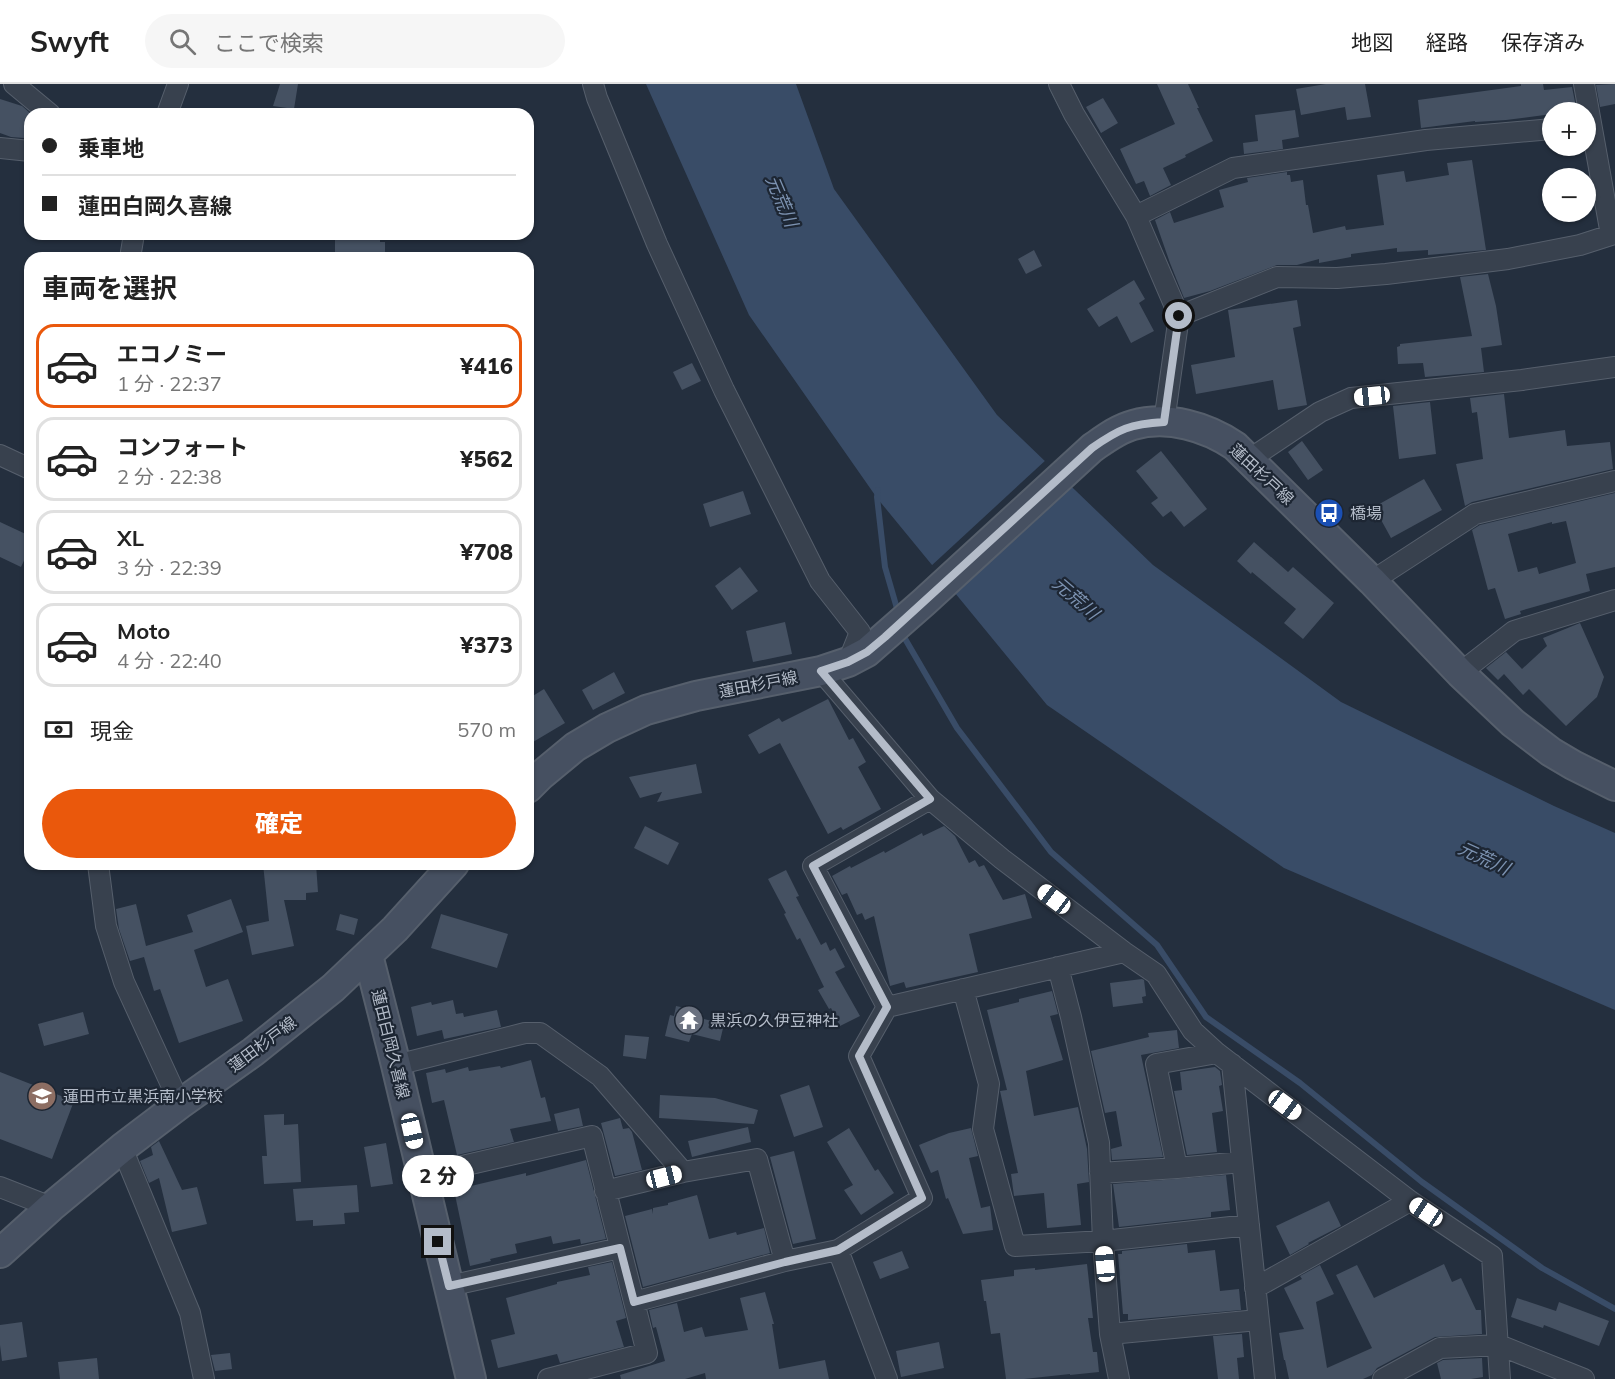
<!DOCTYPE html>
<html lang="ja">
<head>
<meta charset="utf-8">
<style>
  :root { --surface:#fff; --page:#f6f6f6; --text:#222; --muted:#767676; --line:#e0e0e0; --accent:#ea580c }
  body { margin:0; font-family:Mulish,"Noto Sans JP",sans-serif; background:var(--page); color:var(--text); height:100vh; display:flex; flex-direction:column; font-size:22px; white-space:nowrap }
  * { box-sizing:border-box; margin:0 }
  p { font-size:20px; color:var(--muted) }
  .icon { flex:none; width:33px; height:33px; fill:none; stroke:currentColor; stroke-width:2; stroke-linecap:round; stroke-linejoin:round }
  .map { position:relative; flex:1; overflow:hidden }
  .sheet { position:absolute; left:24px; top:168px; width:510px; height:618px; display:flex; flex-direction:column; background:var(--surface); border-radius:18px; box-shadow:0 2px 4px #0004 }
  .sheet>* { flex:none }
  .banner { position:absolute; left:24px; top:24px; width:510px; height:132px; border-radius:18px; box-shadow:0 2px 4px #0004; display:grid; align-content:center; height:132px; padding:0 18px; background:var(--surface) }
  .controls { position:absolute; left:1542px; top:18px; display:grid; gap:12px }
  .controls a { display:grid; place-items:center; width:54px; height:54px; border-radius:50%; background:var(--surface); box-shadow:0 2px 4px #0004; font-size:30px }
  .end { position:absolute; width:27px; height:27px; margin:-14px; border:8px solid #b4bcc9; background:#111; box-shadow:0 0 0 3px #111 }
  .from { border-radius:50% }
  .bubble { position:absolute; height:42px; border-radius:21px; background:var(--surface); box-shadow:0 2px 4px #0004; font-size:20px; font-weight:800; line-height:42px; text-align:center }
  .car { position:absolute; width:18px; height:36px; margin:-18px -9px; border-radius:8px; box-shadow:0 0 4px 2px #0007; background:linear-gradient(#fff 24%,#345 0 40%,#fff 0 76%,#345 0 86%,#fff 0) }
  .banner b { display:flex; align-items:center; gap:21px; height:57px; font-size:22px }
  .banner b+b { border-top:2px solid var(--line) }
  .banner i { width:15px; height:15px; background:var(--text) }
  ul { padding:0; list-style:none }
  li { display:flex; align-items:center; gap:18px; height:84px; margin:0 12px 9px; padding:0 6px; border:3px solid var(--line); border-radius:18px }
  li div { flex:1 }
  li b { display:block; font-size:22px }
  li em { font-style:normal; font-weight:800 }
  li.selected { border-color:var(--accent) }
  li>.icon { width:54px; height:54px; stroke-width:1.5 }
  h2 { padding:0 18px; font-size:27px; line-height:72px }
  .pay { display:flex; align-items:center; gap:15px; height:66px; padding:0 18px; font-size:22px }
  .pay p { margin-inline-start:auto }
  .button { display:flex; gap:12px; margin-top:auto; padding:12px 18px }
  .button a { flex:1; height:69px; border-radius:36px; background:var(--accent); color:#fff; font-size:24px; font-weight:800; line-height:69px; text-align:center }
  header { display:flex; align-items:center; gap:36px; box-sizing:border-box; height:84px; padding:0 30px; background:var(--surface); border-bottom:2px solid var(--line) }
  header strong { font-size:28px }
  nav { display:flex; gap:33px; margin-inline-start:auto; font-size:21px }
  .search { width:420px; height:54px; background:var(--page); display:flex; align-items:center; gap:15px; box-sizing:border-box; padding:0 21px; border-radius:33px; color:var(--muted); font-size:22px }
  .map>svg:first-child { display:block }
  .water { fill:#394c67 }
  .pier { fill:#242f3e }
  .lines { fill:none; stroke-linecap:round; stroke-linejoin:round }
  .stream { stroke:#394c67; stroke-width:6 }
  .building { fill:#455162; fill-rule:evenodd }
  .street-casing { stroke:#565f6c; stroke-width:22 }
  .secondary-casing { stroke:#565f6c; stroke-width:32 }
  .street { stroke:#38414e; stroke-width:20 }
  .secondary { stroke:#465061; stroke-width:28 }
  .route { stroke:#b4bcc9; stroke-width:8 }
  .labels { text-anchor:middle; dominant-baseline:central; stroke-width:4.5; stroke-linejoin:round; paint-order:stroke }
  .street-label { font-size:16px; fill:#b4bcc9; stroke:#1d2633 }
  .poi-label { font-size:16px; fill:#b4bcc9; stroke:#1d2633; text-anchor:start }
  .water-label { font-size:18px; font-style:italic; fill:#7c92b1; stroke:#1d2633 }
</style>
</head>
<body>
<header>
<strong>Swyft</strong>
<div class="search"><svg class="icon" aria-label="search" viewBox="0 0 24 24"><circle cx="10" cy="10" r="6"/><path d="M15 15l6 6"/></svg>ここで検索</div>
<nav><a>地図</a><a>経路</a><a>保存済み</a></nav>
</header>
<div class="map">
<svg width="1615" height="1295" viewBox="0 0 1615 1295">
  <rect width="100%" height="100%" fill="#242f3e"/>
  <path class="water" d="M646 0H796L834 105 997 331 1153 481 1341 618 1554 722 1615 749V926L1284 784 1047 621 877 414 749 231Z"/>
  <path class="pier" d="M1047 375 1054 382 936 490 930 483Z"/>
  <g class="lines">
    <path class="stream" d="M878 406 877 413 885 483 898 528
      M903 547 904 553 957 644 1051 768 1157 861 1206 933 1300 999 1422 1098 1542 1184 1615 1225"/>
  </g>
  <path class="building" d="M280 0H298L294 25 273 22Z
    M1157 0H1188L1199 24H1197L1213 57 1185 71 1186 73 1163 84 1171 101 1150 112 1144 97 1136 100 1120 65 1175 40Z
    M1326 0H1365L1371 33 1347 36 1345 23 1301 31 1296 5Z
    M1521 0H1543L1544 6 1572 3 1577 28H1552V30L1506 36 1475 38V37L1421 44 1418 16 1521 2Z
    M1615 0V20L1600 23 1596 1Z
    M1103 14 1118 39 1101 49 1086 23Z
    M0 15 22 22 31 30H30V53L25 51 24 54 11 53 0 49Z
    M1295 26 1299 53 1282 56 1283 65 1244 70 1243 59 1258 57 1255 31Z
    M1472 76 1486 166 1428 171V166L1397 168V164L1351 170V173L1319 179V175L1297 181H1277L1210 207 1184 214 1170 179 1155 136 1170 128 1174 139 1224 123 1219 106 1248 98 1247 94 1287 88V91H1290L1291 98 1303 96 1306 121H1308L1313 149 1345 142 1346 146 1384 141 1377 91 1404 87 1406 98 1449 91 1447 79Z
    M335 150H380V158H385V174H335Z
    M1034 166 1042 182 1026 190 1018 175Z
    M1488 190 1496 222 1502 261 1481 264 1484 288 1425 293 1423 279 1398 280 1397 263 1400 262V260L1472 252 1460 193Z
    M1134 196 1145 215 1139 219 1154 247 1131 259 1117 232 1099 243 1087 225Z
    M1297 216 1301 242 1293 244 1307 321 1278 326 1273 296 1196 310 1191 281 1235 273 1228 226Z
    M692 279 701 297 682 306 673 288Z
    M1504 310 1509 354 1565 346 1567 362 1610 358 1613 385 1472 418 1465 422 1456 380 1483 375 1477 328 1472 329 1470 314Z
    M1430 318 1436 370 1399 375 1393 322Z
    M1302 357 1323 386 1308 396 1288 368Z
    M1161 367 1207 425 1184 443 1171 427 1163 433 1151 419 1158 414 1136 387Z
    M1424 395 1442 426 1391 454 1374 423Z
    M743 407 751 430 710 443 703 420Z
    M1615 409V483L1586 490 1590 507 1520 527 1521 530 1505 535 1495 504 1488 506 1472 446 1480 441ZM1566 437 1576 479 1539 490 1537 483 1518 488 1508 450 1552 438V440Z
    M0 438 30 452V464L21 483 0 473Z
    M1254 458 1288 488 1293 483 1334 519 1303 555 1284 539 1296 525 1252 488 1251 490 1237 477Z
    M740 483 758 507 732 526 715 502Z
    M785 538 792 570 753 578 746 547Z
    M1580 539 1604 593 1597 613 1566 642 1529 605 1523 611 1504 590 1498 596 1486 584 1506 568 1522 585 1547 562 1543 554Z
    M614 588 625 609 593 626 582 606Z
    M544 605 565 639 528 661V615Z
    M828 615 849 656 853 654 866 678 858 683 881 725 843 746 841 743 828 750 780 659 759 670 748 651 779 634 782 638Z
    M696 680 702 709 657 718 662 708 640 714 629 693Z
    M645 742 679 759 668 781 634 764Z
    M944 742 955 752 969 779 975 776 979 783 984 781 1003 816 1025 810 1032 834 969 850 978 888 906 904 904 898 890 902 874 832 865 836 862 829 857 831 847 809 842 811 832 792 850 782 851 784 884 767 885 769 922 749 923 752Z
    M263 780H316L318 808 306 809V816H284L294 862 252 871 246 842 269 837Z
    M786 786 799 812 796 813 821 861 826 858 830 867 835 864 845 883 835 888 860 932 840 942 831 924 829 925 818 906 824 903 800 854 797 856 784 830 786 829 768 795Z
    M231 815 243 848 194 866 206 903 228 895 243 937 179 959 160 905 154 907 144 873 130 877 119 845 116 825 136 820 146 862 193 848 187 831Z
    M340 830 358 835 354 851 336 846Z
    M441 830 508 850 497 884 431 864Z
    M1142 895 1144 896 1146 912 1142 913 1143 919 1113 923 1110 899Z
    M1052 907 1058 930 1050 932 1063 976 1026 987 1034 1032 1078 1023 1087 1065 1089 1098 1077 1100 1081 1141 1047 1144 1044 1109 1014 1112 1011 1090 1018 1089 1000 1007 1007 1006 987 926 1019 918V915Z
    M453 916 456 930 463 929 464 933 497 926 501 943 444 955 442 946 417 952 411 923 431 918 432 921Z
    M676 922 694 926 692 932 724 940 720 957 692 950 689 958 665 952 670 931 674 932Z
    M83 928 89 950 44 962 38 940Z
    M1177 946 1179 964 1141 971 1163 1073 1112 1076 1111 1065 1122 1062 1116 1027 1105 1029 1091 967 1149 953 1148 949Z
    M625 951 649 953 646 975 623 972Z
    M531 976 541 1014 545 1013 551 1037 510 1045 514 1058 457 1071 444 1016 432 1019 426 989 445 985 446 989 468 983 469 987 500 982 501 984Z
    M1215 983 1220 987 1222 1001 1219 1002 1223 1027 1212 1029 1217 1068 1187 1071 1174 1007 1182 1006 1180 988Z
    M0 988 74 1017 52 1075 0 1055Z
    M809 1001 823 1043 794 1053 780 1011Z
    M660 1011 715 1014 758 1026 754 1040 659 1034Z
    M579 1024 583 1042 558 1047 554 1030Z
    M284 1030V1041L298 1040 301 1098 264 1100 262 1072H267L264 1031Z
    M620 1034 623 1045 629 1044 632 1048 642 1086 615 1092 601 1039Z
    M748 1043 751 1058 692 1073 688 1057Z
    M849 1044 875 1087 878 1085 894 1109 861 1131 844 1106 853 1101 827 1058Z
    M971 1044 978 1072 969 1074 981 1124 990 1122 993 1146 963 1150 948 1114 946 1115 938 1086 931 1089 919 1061 949 1049Z
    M159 1057 182 1106 197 1103 207 1140 172 1148 159 1094 149 1099 140 1077 153 1071 151 1063Z
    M386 1059 393 1100 371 1103 364 1063Z
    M794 1067 816 1155 793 1160 770 1073Z
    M586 1076 606 1155 581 1160 580 1155 553 1160 551 1152 515 1160 517 1169 490 1175 491 1177 470 1182 454 1106 526 1089V1092Z
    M1226 1091 1230 1126 1211 1128V1133L1119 1143 1113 1100Z
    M357 1101 359 1128 344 1129 345 1140 313 1142V1136L296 1137 293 1105Z
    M697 1111 709 1155 736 1148 737 1151 764 1144 770 1169 643 1203 625 1132 652 1125 653 1130V1124L668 1121V1119Z
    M1329 1117 1341 1142 1308 1159 1309 1160 1290 1171 1276 1142Z
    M1187 1160 1188 1169 1215 1166 1220 1207 1239 1205 1241 1226 1128 1236V1230H1123L1118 1170H1122V1167Z
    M902 1167 909 1184 880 1195 873 1178Z
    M612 1178 626 1234 616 1237 624 1263 560 1279 557 1270 498 1284 491 1256 515 1250 506 1214 557 1200V1198L590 1191 588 1183Z
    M1087 1180 1093 1234H1088L1093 1268H1097L1099 1288 1070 1291V1290L1024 1295H1006L1000 1249 991 1250 986 1217H984L981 1196 1014 1192V1186L1035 1184V1186Z
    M1444 1180 1452 1198 1461 1194 1476 1226H1481L1482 1250 1435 1253 1377 1284 1372 1291 1363 1295H1289L1285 1276H1284L1279 1249 1304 1245 1284 1204 1302 1195 1300 1192 1320 1181 1334 1210 1316 1218 1327 1284 1372 1264 1336 1191 1357 1181 1374 1214Z
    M765 1208 774 1240H772L779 1285 825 1276 829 1295H706L705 1289 685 1295H621L620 1291 665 1277 656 1243 653 1244 649 1226 677 1219 684 1248 702 1243 705 1253 748 1246 740 1214Z
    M1517 1214 1556 1227 1559 1218 1609 1237 1599 1262 1544 1241 1543 1244 1511 1233Z
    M22 1238 27 1273 2 1277 0 1261V1241Z
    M1242 1250 1244 1273 1237 1274 1239 1295H1218L1213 1252Z
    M939 1258 944 1284 901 1293 896 1267Z
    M230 1269 232 1285 215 1287 211 1271Z
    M97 1274 99 1295H60L58 1278Z
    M1482 1274 1483 1293 1471 1295H1441L1437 1279 1443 1276Z"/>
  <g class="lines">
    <g class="street-casing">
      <path id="street" d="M14 0 50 30
        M593 0 597 14 657 160 724 306 820 497 860 548 848 578
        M1059 0 1074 30 1136 132 1179 232 1164 338
        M1584 0 1611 151 1615 150
        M167 30 178 0
        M0 64 30 67
        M1136 132 1233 84 1426 56 1552 45
        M130 174 134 150
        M1179 232 1277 193 1337 194 1386 190 1508 175 1580 161 1611 151
        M0 371 30 385
        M1250 375 1320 328 1351 314 1522 296 1615 283
        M1372 497 1475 430 1615 397
        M821 587 930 715 1002 775 1124 868 1156 890 1193 947 1217 969 1410 1117 1492 1172 1500 1295
        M1460 589 1514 547 1615 516
        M98 780 106 842 124 898 180 1020
        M1058 883 1071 933 1099 1059 1103 1157 1110 1250 1119 1295
        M963 905 989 1000 983 1045 1015 1162 1103 1157 1249 1141
        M887 923 813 782 930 715
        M1232 980 1265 1295
        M396 981 525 949H540L600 992 683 1088
        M122 1064 190 1229 204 1295
        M1177 1084 1156 980 1217 969
        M1100 1089 1177 1084 1242 1078
        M423 1091 592 1052 647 1269 548 1295
        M0 1103 51 1123
        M605 1107 683 1088 757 1075 785 1177
        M838 1166 887 1295
        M449 1202 620 1164
        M1255 1204 1410 1117
        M634 1218 785 1177 838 1166 922 1114 859 972 887 923 1124 868
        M1110 1250 1258 1236
        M1383 1295 1440 1264 1499 1261 1584 1295"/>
    </g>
    <g class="secondary-casing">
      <path id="secondary" d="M528 704 540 692 575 663 607 644 646 626 696 612 821 587 848 578 867 568 924 518 1092 364C1105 355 1118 345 1133 341 1168 331 1207 343 1235 362L1372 497 1460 589 1513 639 1551 668 1573 681 1615 702
        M368 871 396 981 471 1295
        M0 1169 51 1123 122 1064 180 1020 253 968 333 904 395 845 454 780"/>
    </g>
    <use href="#street" class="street"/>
    <use href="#secondary" class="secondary"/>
  </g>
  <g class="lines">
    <path class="route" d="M438 1158 449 1202 620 1164 634 1218 785 1178 838 1166 922 1114 859 972 887 923 813 782 930 715 821 587 848 578 867 568 885 553 1092 364C1119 345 1130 340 1164 338L1179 232"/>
  </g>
  <defs>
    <g id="bus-disc" transform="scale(1.5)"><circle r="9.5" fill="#1a4fb4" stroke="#1d2633"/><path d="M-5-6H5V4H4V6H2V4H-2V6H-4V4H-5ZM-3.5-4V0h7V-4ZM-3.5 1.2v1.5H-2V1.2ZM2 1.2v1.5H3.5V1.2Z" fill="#fff"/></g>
    <g id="temple-disc" transform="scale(1.5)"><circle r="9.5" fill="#6b7280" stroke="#1d2633"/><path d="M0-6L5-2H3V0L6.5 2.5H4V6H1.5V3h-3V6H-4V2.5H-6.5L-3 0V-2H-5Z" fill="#fff"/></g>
    <g id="school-disc" transform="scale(1.5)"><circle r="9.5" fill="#8d6e63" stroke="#1d2633"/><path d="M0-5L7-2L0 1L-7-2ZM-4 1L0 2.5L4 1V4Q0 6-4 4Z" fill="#fff"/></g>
  </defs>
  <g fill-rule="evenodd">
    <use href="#bus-disc" x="1329" y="429"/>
    <use href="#temple-disc" x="689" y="936"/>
    <use href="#school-disc" x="42" y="1012"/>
  </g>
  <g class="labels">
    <g class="street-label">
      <text transform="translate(1262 390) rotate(43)">蓮田杉戸線</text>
      <text transform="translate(758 600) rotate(-11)">蓮田杉戸線</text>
      <text transform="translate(262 960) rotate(-37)">蓮田杉戸線</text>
      <text transform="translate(391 960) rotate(76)">蓮田白岡久喜線</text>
    </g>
    <g class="poi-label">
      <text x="1350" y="429">橋場</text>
      <text x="710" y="936">黒浜の久伊豆神社</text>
      <text x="63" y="1012">蓮田市立黒浜南小学校</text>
    </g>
    <g class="water-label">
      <text transform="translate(782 117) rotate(67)">元荒川</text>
      <text transform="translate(1076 514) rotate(41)">元荒川</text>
      <text transform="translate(1484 774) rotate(25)">元荒川</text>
    </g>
  </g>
</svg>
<div class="controls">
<a>+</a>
<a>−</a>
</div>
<i class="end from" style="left:1179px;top:232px"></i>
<i class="end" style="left:438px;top:1158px"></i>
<div class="bubble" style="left:402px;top:1071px;width:72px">2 分</div>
<i class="car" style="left:1372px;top:312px;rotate:264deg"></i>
<i class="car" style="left:1054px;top:815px;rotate:307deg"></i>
<i class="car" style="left:1285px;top:1021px;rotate:127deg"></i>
<i class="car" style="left:412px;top:1047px;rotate:167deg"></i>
<i class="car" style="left:664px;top:1093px;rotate:76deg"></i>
<i class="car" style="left:1426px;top:1128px;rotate:304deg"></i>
<i class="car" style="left:1105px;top:1180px;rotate:355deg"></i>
<div class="banner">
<b><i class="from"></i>乗車地</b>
<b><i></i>蓮田白岡久喜線</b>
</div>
<section class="sheet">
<h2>車両を選択</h2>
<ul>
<li class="selected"><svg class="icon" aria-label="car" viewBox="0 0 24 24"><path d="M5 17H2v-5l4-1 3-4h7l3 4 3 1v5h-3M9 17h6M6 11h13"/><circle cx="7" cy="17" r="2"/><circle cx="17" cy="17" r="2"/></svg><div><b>エコノミー</b><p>1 分 · 22:37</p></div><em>¥416</em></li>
<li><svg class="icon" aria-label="car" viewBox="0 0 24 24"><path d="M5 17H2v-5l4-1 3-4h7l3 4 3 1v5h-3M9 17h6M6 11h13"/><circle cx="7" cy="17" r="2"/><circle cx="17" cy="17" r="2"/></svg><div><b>コンフォート</b><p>2 分 · 22:38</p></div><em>¥562</em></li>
<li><svg class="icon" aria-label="car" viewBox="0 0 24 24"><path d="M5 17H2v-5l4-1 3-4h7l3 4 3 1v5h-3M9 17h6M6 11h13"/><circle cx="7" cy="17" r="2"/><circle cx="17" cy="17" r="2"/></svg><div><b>XL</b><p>3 分 · 22:39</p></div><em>¥708</em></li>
<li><svg class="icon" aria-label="car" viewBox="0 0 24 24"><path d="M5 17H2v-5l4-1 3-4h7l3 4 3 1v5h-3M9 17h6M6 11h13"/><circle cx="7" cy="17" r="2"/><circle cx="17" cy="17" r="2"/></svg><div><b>Moto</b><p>4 分 · 22:40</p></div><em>¥373</em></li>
</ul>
<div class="pay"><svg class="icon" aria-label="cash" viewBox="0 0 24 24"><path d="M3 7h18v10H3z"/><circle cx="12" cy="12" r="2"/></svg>現金<p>570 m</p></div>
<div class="button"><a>確定</a></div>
</section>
</div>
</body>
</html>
